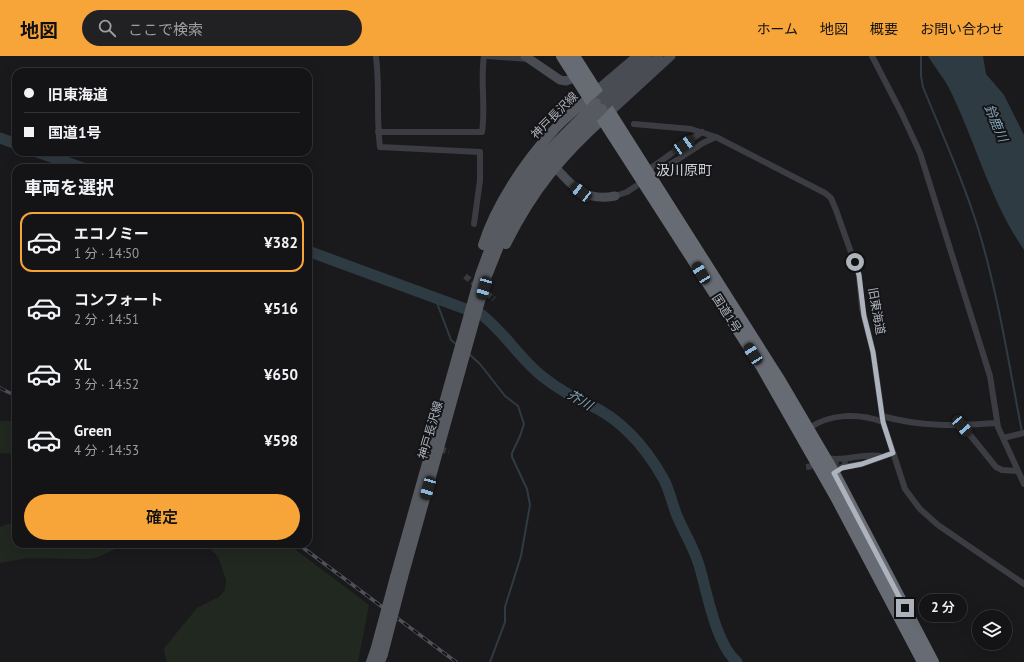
<!DOCTYPE html>
<html lang="ja">
<head>
<meta charset="utf-8">
<style>
  :root { --surface:#141416; --page:#212123; --text:#f1f3f6; --muted:#9d9ea1; --line:#333335; --accent:#f7a438 }
  body { margin:0; font-family:"PT Sans","Noto Sans JP",sans-serif; background:var(--page); color:var(--text); height:100vh; display:flex; flex-direction:column; font-size:15px; white-space:nowrap }
  * { box-sizing:border-box; margin:0 }
  p { font-size:13px; color:var(--muted) }
  .icon { flex:none; width:22px; height:22px; fill:none; stroke:currentColor; stroke-width:2; stroke-linecap:round; stroke-linejoin:round }
  .map { position:relative; flex:1; overflow:hidden }
  .drawer { position:absolute; left:12px; top:108px; width:300px; height:384px; display:flex; flex-direction:column; background:var(--surface); border-radius:12px; box-shadow:0 4px 16px #0002,0 0 0 1px var(--line) }
  .drawer>* { flex:none }
  .hud { position:absolute; left:12px; top:12px; width:300px; height:88px; border-radius:12px; box-shadow:0 4px 16px #0002,0 0 0 1px var(--line); display:grid; align-content:center; height:88px; padding:0 12px; background:var(--surface) }
  .controls { position:absolute; left:972px; top:554px; display:grid; gap:8px }
  .controls a { display:grid; place-items:center; width:40px; height:40px; border-radius:50%; background:var(--surface); box-shadow:0 4px 16px #0002,0 0 0 1px var(--line); font-size:20px }
  .end { position:absolute; width:18px; height:18px; margin:-9px; border:5px solid #adb3bc; background:#111; box-shadow:0 0 0 2px #111 }
  .from { border-radius:50% }
  .bubble { position:absolute; height:28px; border-radius:14px; background:var(--surface); box-shadow:0 4px 16px #0002,0 0 0 1px var(--line); font-size:13px; font-weight:600; line-height:28px; text-align:center }
  .car { position:absolute; width:12px; height:24px; margin:-12px -6px; border-radius:5px; box-shadow:0 0 3px 1px #0007; background:linear-gradient(#222 24%,#8ab4d8 0 40%,#222 0 76%,#8ab4d8 0 86%,#222 0) }
  .hud b { display:flex; align-items:center; gap:14px; height:38px; font-size:15px }
  .hud b+b { border-top:1px solid var(--line) }
  .hud i { width:10px; height:10px; background:var(--text) }
  ul { padding:0; list-style:none }
  li { display:flex; align-items:center; gap:12px; height:60px; margin:0 8px 6px; padding:0 4px; border:2px solid transparent; border-radius:12px }
  li div { flex:1 }
  li b { display:block; font-size:15px }
  li em { font-style:normal; font-weight:600 }
  li.active { border-color:var(--accent) }
  li>.icon { width:36px; height:36px; stroke-width:1.5 }
  h2 { padding:0 12px; font-size:18px; line-height:48px }
  .primary-button { display:flex; gap:8px; margin-top:auto; padding:8px 12px }
  .primary-button a { flex:1; height:46px; border-radius:24px; background:var(--accent); color:#111; font-size:16px; font-weight:600; line-height:46px; text-align:center }
  header { display:flex; align-items:center; gap:24px; box-sizing:border-box; height:56px; padding:0 20px; background:var(--accent); color:#111 }
  header strong { font-size:19px }
  nav { display:flex; gap:22px; margin-inline-start:auto; font-size:14px }
  .search { width:280px; height:36px; background:var(--page); display:flex; align-items:center; gap:10px; box-sizing:border-box; padding:0 14px; border-radius:22px; color:var(--muted); font-size:15px }
  .map>svg:first-child { display:block }
  .green { fill:#202820 }
  .water { fill:#2f3b42 }
  .lines { fill:none; stroke-linecap:round; stroke-linejoin:round }
  .stream { stroke:#2f3b42; stroke-width:2 }
  .river { stroke:#2f3b42; stroke-width:11 }
  .street-tunnel { stroke:#37393d; stroke-width:6; stroke-dasharray:6 3; stroke-linecap:butt }
  .street { stroke:#3b3d42; stroke-width:6 }
  .secondary { stroke:#494c52; stroke-width:9 }
  .primary { stroke:#575a61; stroke-width:10 }
  .highway { stroke:#676b73; stroke-width:12 }
  .rail-casing { stroke:#4e5157; stroke-width:3.5 }
  .rail { stroke:#151518; stroke-width:2; stroke-dasharray:6; stroke-linecap:butt }
  .secondary-bridge { stroke:#494c52; stroke-width:9 }
  .primary-bridge { stroke:#575a61; stroke-width:10 }
  .route { stroke:#adb3bc; stroke-width:5 }
  .labels { text-anchor:middle; dominant-baseline:central; stroke-width:4; stroke-linejoin:round; paint-order:stroke }
  .street-label { font-size:12px; fill:#adb3bc; stroke:#151518 }
  .water-label { font-size:13px; font-style:italic; fill:#83a4b8; stroke:#151518 }
  .quarter-label { font-size:14px; fill:#ced2d8; stroke:#151518 }
</style>
</head>
<body>
<header>
<strong>地図</strong>
<div class="search"><svg class="icon" aria-label="search" viewBox="0 0 24 24"><circle cx="10" cy="10" r="6"/><path d="M15 15l6 6"/></svg>ここで検索</div>
<nav><a>ホーム</a><a>地図</a><a>概要</a><a>お問い合わせ</a></nav>
</header>
<div class="map">
<svg width="1024" height="606" viewBox="0 0 1024 606">
  <rect width="100%" height="100%" fill="#1a1a1d"/>
  <path class="green" d="M0 365H16V398L0 397Z
    M16 465V488H288L369 549 358 606H167L164 595 165 591 197 552 219 541 225 534 226 524 223 515 218 501 211 493 182 489 150 492 130 490 115 493 96 502 86 503 28 502 0 507V471Z"/>
  <path class="water" d="M928 0H983L986 18 1004 39 1024 79V194C991 146 976 88 951 36 945 23 935 12 928 0Z"/>
  <g class="lines">
    <path class="stream" d="M921 0V20L923 31C944 83 968 135 983 189 1000 250 1010 314 1022 376
      M439 242 437 247 451 284 456 288
      M469 298 480 308 505 340 518 350 524 368 520 380 512 397V401L527 433 530 449 521 500 505 551V566L490 606"/>
    <path class="river" d="M0 82 16 88
      M37 96 83 112
      M308 195 482 259C505 277 520 303 543 321 557 332 574 342 590 349 622 364 646 392 663 422 670 434 672 449 678 462 685 478 694 492 699 509 707 535 715 587 737 606"/>
    <path class="street-tunnel" d="M465 220 494 243
      M423 387 449 396
      M806 411 849 405"/>
    <path class="street" d="M487 0 528 3
      M872 0 902 58 920 97 990 320 998 371 1024 428
      M376 1C380 31 376 61 380 91L480 96V124L474 168
      M634 68 691 73 716 81 825 137 831 142 836 154 859 219 862 252 873 296 883 366 905 433 920 453 938 469 1024 528
      M378 76H482C486 51 480 26 484 0
      M648 114 702 76
      M660 115 703 87 716 81
      M615 140 627 136 636 130
      M882 360C920 371 958 370 997 367
      M962 369 996 411 1002 414 1017 415
      M808 373C829 357 860 357 883 366
      M1003 382 1024 377
      M826 402C844 406 862 397 880 400
      M834 417 842 411 862 408 893 397"/>
    <path class="secondary" d="M525 0 560 24 566 25 576 21
      M596 35 637 0
      M610 56 671 0
      M555 111C573 131 585 146 615 140"/>
    <path class="primary" d="M506 188C533 134 562 99 607 59
      M483 189C495 150 525 105 553 75 565 61 580 50 594 38
      M395 521 480 219 499 167
      M403 521 487 220 507 170
      M371 606 375 595
      M380 606 383 598"/>
    <path class="highway" d="M562 0 762 311 836 441 923 606
      M574 0 780 325 834 417 933 606"/>
    <g class="rail-casing">
      <path id="rail" d="M0 332 16 340
        M298 488 456 606"/>
    </g>
    <use href="#rail" class="rail"/>
    <path class="secondary-bridge" d="M596 47 647 0
      M602 53 659 0"/>
    <path class="primary-bridge" d="M499 167 514 140 544 99 596 47
      M507 170 529 133 549 106 602 53
      M375 595 395 521
      M383 598 403 521"/>
  </g>
  <g class="lines">
    <path class="route" d="M855 206 859 219 864 260 873 296 883 366 893 397 862 408 842 412 834 417 905 552"/>
  </g>
  <g class="labels">
    <g class="street-label">
      <text transform="translate(554 59) rotate(-45)">神戸長沢線</text>
      <text transform="translate(877 255) rotate(80)">旧東海道</text>
      <text transform="translate(727 257) rotate(57)">国道1号</text>
      <text transform="translate(430 374) rotate(-74)">神戸長沢線</text>
    </g>
    <g class="water-label">
      <text transform="translate(996 67) rotate(67)">鈴鹿川</text>
      <text transform="translate(580 344) rotate(31)">芥川</text>
    </g>
    <g class="quarter-label">
      <text x="684" y="114">汲川原町</text>
    </g>
  </g>
</svg>
<div class="controls">
<a><svg class="icon" aria-label="layers" viewBox="0 0 24 24"><path d="M12 4l9 5-9 5-9-5zM3 14l9 5 9-5"/></svg></a>
</div>
<i class="end from" style="left:855px;top:206px"></i>
<i class="end" style="left:905px;top:552px"></i>
<div class="bubble" style="left:919px;top:538px;width:48px">2 分</div>
<i class="car" style="left:684px;top:89px;rotate:56deg"></i>
<i class="car" style="left:581px;top:136px;rotate:308deg"></i>
<i class="car" style="left:701px;top:217px;rotate:328deg"></i>
<i class="car" style="left:484px;top:232px;rotate:196deg"></i>
<i class="car" style="left:753px;top:298px;rotate:327deg"></i>
<i class="car" style="left:962px;top:370px;rotate:139deg"></i>
<i class="car" style="left:428px;top:432px;rotate:196deg"></i>
<div class="hud">
<b><i class="from"></i>旧東海道</b>
<b><i></i>国道1号</b>
</div>
<section class="drawer">
<h2>車両を選択</h2>
<ul>
<li class="active"><svg class="icon" aria-label="car" viewBox="0 0 24 24"><path d="M5 17H2v-5l4-1 3-4h7l3 4 3 1v5h-3M9 17h6M6 11h13"/><circle cx="7" cy="17" r="2"/><circle cx="17" cy="17" r="2"/></svg><div><b>エコノミー</b><p>1 分 · 14:50</p></div><em>¥382</em></li>
<li><svg class="icon" aria-label="car" viewBox="0 0 24 24"><path d="M5 17H2v-5l4-1 3-4h7l3 4 3 1v5h-3M9 17h6M6 11h13"/><circle cx="7" cy="17" r="2"/><circle cx="17" cy="17" r="2"/></svg><div><b>コンフォート</b><p>2 分 · 14:51</p></div><em>¥516</em></li>
<li><svg class="icon" aria-label="car" viewBox="0 0 24 24"><path d="M5 17H2v-5l4-1 3-4h7l3 4 3 1v5h-3M9 17h6M6 11h13"/><circle cx="7" cy="17" r="2"/><circle cx="17" cy="17" r="2"/></svg><div><b>XL</b><p>3 分 · 14:52</p></div><em>¥650</em></li>
<li><svg class="icon" aria-label="car" viewBox="0 0 24 24"><path d="M5 17H2v-5l4-1 3-4h7l3 4 3 1v5h-3M9 17h6M6 11h13"/><circle cx="7" cy="17" r="2"/><circle cx="17" cy="17" r="2"/></svg><div><b>Green</b><p>4 分 · 14:53</p></div><em>¥598</em></li>
</ul>
<div class="primary-button"><a>確定</a></div>
</section>
</div>
</body>
</html>
